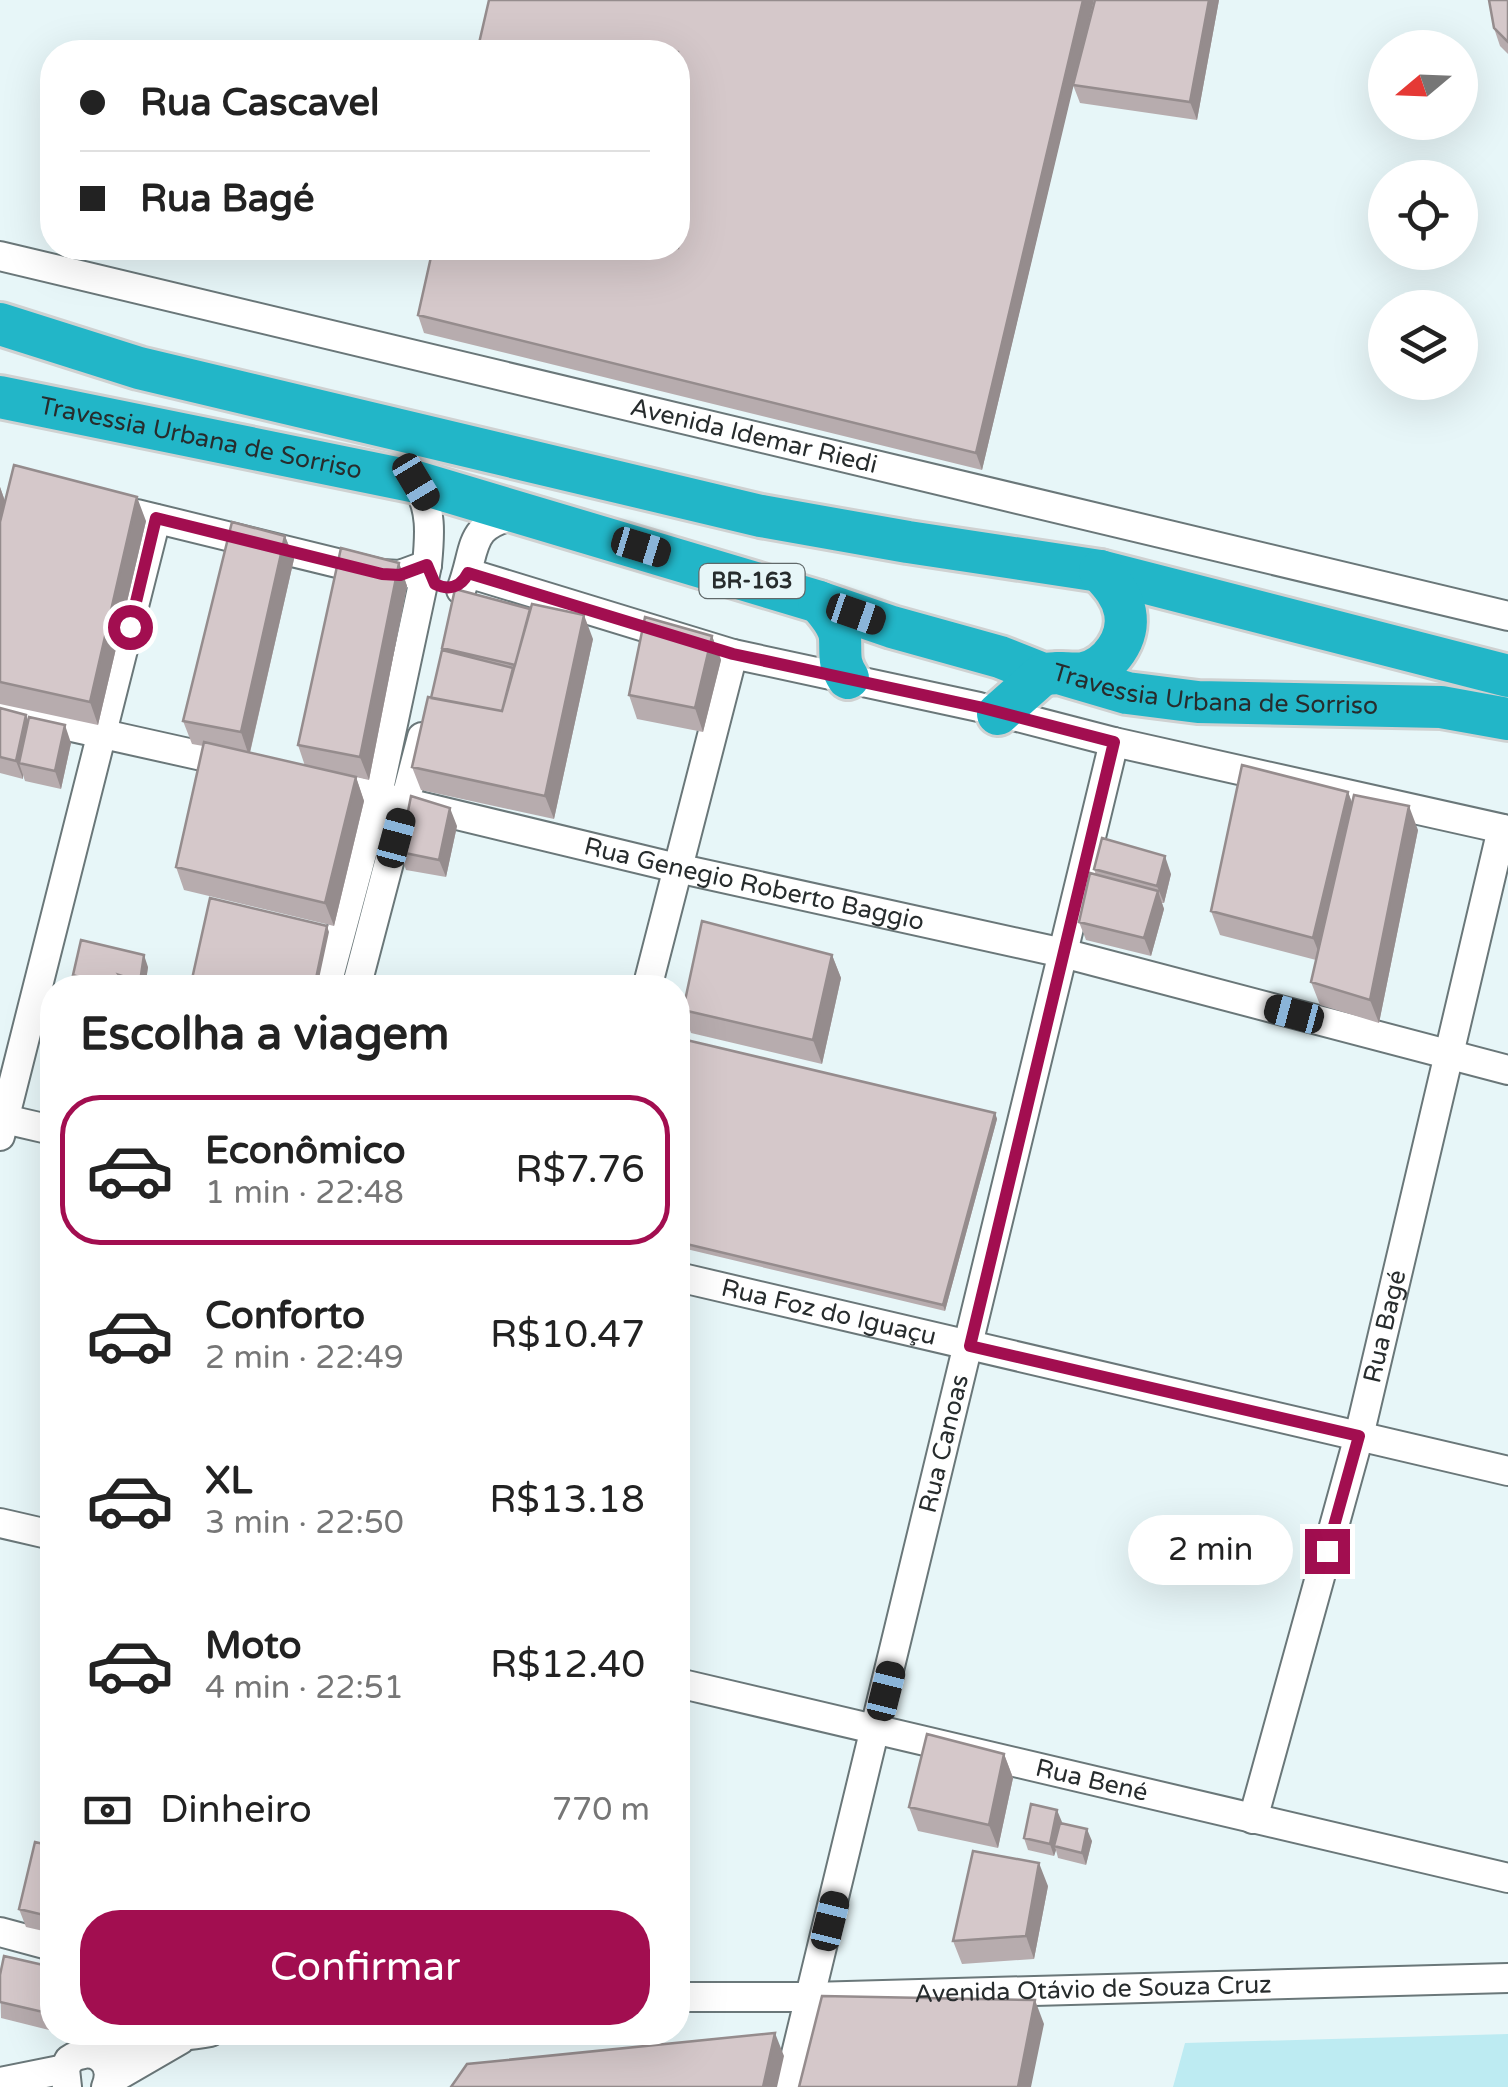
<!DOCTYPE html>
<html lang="pt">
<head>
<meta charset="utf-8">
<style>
  :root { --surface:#fff; --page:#f2f2f2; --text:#222; --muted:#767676; --line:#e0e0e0; --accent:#a20e50 }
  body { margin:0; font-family:"Varela Round",sans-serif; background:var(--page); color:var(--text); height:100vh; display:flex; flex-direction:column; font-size:38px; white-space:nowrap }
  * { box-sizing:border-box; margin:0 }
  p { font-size:32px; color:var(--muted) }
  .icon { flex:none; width:55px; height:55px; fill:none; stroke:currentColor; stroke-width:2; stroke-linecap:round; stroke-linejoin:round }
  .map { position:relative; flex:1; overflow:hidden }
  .drawer { position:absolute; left:40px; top:975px; width:650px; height:1070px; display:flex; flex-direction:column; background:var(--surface); border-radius:40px; box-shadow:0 10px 40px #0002 }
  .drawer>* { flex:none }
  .guide { position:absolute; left:40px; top:40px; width:650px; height:220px; border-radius:40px; box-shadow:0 10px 40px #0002; display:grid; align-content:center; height:220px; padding:0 40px; background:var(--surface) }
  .needle { width:65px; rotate:251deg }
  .tools { position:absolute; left:1368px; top:30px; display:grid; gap:20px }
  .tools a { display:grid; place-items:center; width:110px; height:110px; border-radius:50%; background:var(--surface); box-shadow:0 10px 40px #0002; font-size:50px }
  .end { position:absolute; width:45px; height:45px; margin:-22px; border:12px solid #a20e50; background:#fff; box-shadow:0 0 0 5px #fff }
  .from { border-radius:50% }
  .bubble { position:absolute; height:70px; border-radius:35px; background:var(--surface); box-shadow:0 10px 40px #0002; font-size:32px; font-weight:600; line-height:70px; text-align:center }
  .car { position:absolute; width:30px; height:60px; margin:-30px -15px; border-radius:12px; box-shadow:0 0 8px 2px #0007; background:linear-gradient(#222 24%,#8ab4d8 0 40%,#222 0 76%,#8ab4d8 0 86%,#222 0) }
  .guide b { display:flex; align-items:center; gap:35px; height:95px; font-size:38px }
  .guide b+b { border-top:2px solid var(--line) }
  .guide i { width:25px; height:25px; background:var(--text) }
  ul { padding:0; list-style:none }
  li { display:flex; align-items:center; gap:30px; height:150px; margin:0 20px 15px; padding:0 20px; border:5px solid transparent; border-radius:40px }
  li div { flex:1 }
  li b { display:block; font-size:38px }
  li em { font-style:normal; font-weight:600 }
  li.current { border-color:var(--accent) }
  li>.icon { width:90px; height:90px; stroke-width:1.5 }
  h2 { padding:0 40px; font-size:45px; line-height:120px }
  .pay { display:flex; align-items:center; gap:25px; height:110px; padding:0 40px; font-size:38px }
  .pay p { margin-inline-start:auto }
  .cta { display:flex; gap:20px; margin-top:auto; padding:20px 40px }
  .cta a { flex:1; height:115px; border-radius:40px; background:var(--accent); color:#fff; font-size:40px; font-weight:600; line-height:115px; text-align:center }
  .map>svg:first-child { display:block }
  .green { fill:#bdebf2 }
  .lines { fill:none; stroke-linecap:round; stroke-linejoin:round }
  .minor-casing { stroke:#6a7779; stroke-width:32 }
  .highway-casing { stroke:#cfd1d1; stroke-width:48 }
  .minor { stroke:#fff; stroke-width:28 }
  .highway { stroke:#22b6c8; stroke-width:42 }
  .wall { fill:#b7acae }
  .shaded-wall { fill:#958c8d }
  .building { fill:#d5c8ca; stroke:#958c8d; stroke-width:2.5 }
  .route { stroke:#a20e50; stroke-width:12 }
  .labels { text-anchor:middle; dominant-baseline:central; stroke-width:8; stroke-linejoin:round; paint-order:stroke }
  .shield { fill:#e7f6f8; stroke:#61696a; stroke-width:2.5 }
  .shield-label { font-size:22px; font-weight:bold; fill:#272c2d }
  .street-label { font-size:25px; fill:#272c2d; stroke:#e7f6f8 }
</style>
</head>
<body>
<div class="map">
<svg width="1508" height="2087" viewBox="0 0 1508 2087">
  <rect width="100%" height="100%" fill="#e7f6f8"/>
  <path class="green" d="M1508 2034V2087H1173L1185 2043Z"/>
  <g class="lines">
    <g class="minor-casing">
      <g id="minor">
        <path id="s1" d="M0 256 1508 616"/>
        <path d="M137 514 382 574 400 575 427 565"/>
        <path d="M468 573 733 654 979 707 1114 742 1508 830"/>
        <path d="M461 590C478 547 465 525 520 514"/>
        <path d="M0 711 238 764"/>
        <path id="s2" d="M324 783 677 868 1063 953 1508 1070"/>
        <path d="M326 988 378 794 427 565C430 534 432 509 416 482"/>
        <path d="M356 988 422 737"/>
        <path d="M647 988 733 654"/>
        <path d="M0 1118 52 1130"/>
        <path d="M0 1136 156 519"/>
        <path id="s3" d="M678 1277 1508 1471"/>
        <path d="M0 1523 52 1535"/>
        <path id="s4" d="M678 1683 1508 1878"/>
        <path id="s5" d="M1253 1819 1359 1436 1502 829"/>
        <path d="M0 1932 52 1946"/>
        <path id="s6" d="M678 1997H811L1508 1978"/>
        <path d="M103 2058C139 2033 169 2040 210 2032"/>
        <path d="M109 2081 180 2040"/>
        <path d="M0 2082 65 2069"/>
        <path d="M67 2087 65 2069 69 2060C91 2044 117 2060 106 2087"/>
        <path id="s7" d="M788 2087 1114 742"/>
      </g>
    </g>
    <g class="highway-casing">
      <g id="highway">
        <path d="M0 324 139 368 761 516 908 542 1100 571 1508 676"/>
        <path id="s8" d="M0 397 416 482 819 602 892 627 1000 657 1043 674 1059 673 1127 693 1198 702 1441 707 1508 719"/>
        <path d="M819 602C827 612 839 624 840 638 841 655 838 662 848 678"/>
        <path d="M1059 673C1067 673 1076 674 1084 673 1110 667 1130 638 1125 612 1122 595 1111 583 1100 571"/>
        <path d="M998 714 1043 674"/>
      </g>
    </g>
    <use href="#minor" class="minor"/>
    <use href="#highway" class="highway"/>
  </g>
  <path class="wall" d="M1219 0 1197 120 1080 103 1073 85 982 470 424 333 418 315 1074 82Z
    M1508 0V54L1500 46 1494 28Z
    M0 487 5 501 146 521 98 725 0 704Z
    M285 536 294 559 250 753 305 766 298 745 399 563 407 586 369 780 356 777 364 801 334 926 184 890 176 867 203 746 192 744 183 721Z
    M712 636 721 660 703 732 637 719 629 695Z
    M593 639 554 819 421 790 412 767 431 698 442 648Z
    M0 708 71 743 61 789 25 781 23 775V779L0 773Z
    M1348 792 1352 803 1418 830 1379 1023 1320 1005 1311 982 1316 960 1220 935 1211 911Z
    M457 826 446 877 406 870 400 852Z
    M1094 869 1171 874 1164 903H1162L1164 909 1151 956 1086 940 1079 922 1096 875Z
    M832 955 841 978 822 1064 691 1033 683 1010Z
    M148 967 145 988H81L78 986 73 975Z
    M678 1038 995 1113 997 1119 945 1311 678 1247Z
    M1004 1754 1013 1778 998 1848 918 1831 909 1807Z
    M1062 1822V1823L1092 1841 1086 1865 1058 1858 1056 1850 1054 1856 1028 1850 1024 1838Z
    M52 1846V1933L26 1927 19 1909Z
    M1048 1886 1034 1959 962 1964 953 1941Z
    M52 1967 49 2030 1 2018 0 1975Z
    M123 2032H152L126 2039Z"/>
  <path class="shaded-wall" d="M1083 0H1094L982 470 976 453Z
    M1209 0H1219L1197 120 1190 102Z
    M0 487 7 507 0 541Z
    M137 497 146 521 98 725 90 702Z
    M285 536 294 559 249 756 241 732Z
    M399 563 407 586 369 780 360 757Z
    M584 615 593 639 554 819 545 796Z
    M712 636 721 660 703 732 695 708Z
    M26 715 33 733 19 763 23 775V779L16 761Z
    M65 725 71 743 61 789 55 771Z
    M356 777 364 801 334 926 325 903Z
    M1348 792 1357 816 1322 961 1313 938Z
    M1409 806 1418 830 1379 1023 1370 1000Z
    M450 808 457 826 446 877 439 860Z
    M1165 856 1171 874 1164 903 1157 886Z
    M1158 891 1164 909 1151 956 1144 938Z
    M327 926 329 932 317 988H314Z
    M144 955 148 967 145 988H142L140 982Z
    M832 955 841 978 822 1064 813 1040Z
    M995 1113 997 1119 945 1311 943 1305Z
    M1004 1754 1013 1778 998 1848 989 1825Z
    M1057 1810 1062 1822 1056 1846H1054L1056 1850 1054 1856 1050 1844Z
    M1087 1829 1092 1841 1086 1865 1082 1853Z
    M1039 1863 1048 1886 1034 1959 1026 1936Z
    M52 1970V2015L49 2030 43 2012Z
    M1035 2000 1044 2024 1031 2087H1018Z
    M775 2033 784 2056 777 2087H763Z"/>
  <path class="building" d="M489 0H1083L976 453 418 315 433 248H678V52H477Z
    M1095 0H1209L1190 102 1073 85Z
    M1489 0H1508V42L1494 28Z
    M14 465 137 497 90 702 0 682V522Z
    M232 522 285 536 241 732 183 721Z
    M341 548 399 563 360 757 298 745Z
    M455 589 530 609 515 665 442 648Z
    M532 604 584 615 545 796 412 767 428 697 502 711Z
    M645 617 712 636 695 708 629 695Z
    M442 650 513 668 502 711 431 698Z
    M0 708 26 715 16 761 0 757Z
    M29 717 65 725 55 771 19 763Z
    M204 742 356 777 325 903 176 867Z
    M1242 765 1348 792 1313 938 1211 911Z
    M1354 795 1409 806 1370 1000 1311 982Z
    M411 796 450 808 439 860 400 852Z
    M1102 838 1165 856 1157 886 1094 869Z
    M1090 873 1158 891 1144 938 1079 922Z
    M210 898 327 926 314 988H190Z
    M702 921 832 955 813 1040 683 1010Z
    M81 940 144 955 140 982 119 975 129 988H103L104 986 73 975Z
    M678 1038 995 1113 943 1305 678 1242Z
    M927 1734 1004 1754 989 1825 909 1807Z
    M1031 1804 1057 1810 1050 1844 1024 1838Z
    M1060 1823 1087 1829 1082 1853 1054 1846Z
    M35 1842 52 1846V1917L19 1909Z
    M973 1851 1039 1863 1026 1936 953 1941Z
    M4 1956 52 1967 43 2012 0 2002V1975Z
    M822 1996 1035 2000 1018 2087H799Z
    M775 2033 763 2087H451L467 2064Z"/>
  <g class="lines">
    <path class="route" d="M130 627 156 518 382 574 400 575 427 565 435 584C449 591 461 587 468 573L733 654 979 707 1114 742 970 1346 1359 1436 1327 1551"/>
  </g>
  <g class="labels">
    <rect class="shield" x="699.5" y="564" width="105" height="34" rx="8"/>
    <g class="shield-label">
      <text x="752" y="581">BR-163</text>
    </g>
    <g class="street-label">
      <text stroke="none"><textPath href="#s1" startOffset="775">Avenida Idemar Riedi</textPath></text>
      <text stroke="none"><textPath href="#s8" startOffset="205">Travessia Urbana de Sorriso</textPath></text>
      <text stroke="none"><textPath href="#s8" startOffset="1255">Travessia Urbana de Sorriso</textPath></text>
      <text stroke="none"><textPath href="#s2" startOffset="442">Rua Genegio Roberto Baggio</textPath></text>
      <text stroke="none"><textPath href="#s3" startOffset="155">Rua Foz do Iguaçu</textPath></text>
      <text stroke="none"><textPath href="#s5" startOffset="510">Rua Bagé</textPath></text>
      <text stroke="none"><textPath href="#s7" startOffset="662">Rua Canoas</textPath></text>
      <text stroke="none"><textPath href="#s4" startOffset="425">Rua Bené</textPath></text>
      <text stroke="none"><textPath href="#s6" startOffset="415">Avenida Otávio de Souza Cruz</textPath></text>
    </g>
  </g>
</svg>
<div class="tools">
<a><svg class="needle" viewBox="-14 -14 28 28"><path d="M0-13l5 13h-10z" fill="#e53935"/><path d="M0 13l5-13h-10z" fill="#767676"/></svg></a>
<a><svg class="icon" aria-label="locate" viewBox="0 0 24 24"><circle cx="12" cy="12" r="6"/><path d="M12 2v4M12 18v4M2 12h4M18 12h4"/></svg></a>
<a><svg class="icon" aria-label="layers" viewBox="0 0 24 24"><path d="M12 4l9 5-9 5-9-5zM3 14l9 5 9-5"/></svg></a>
</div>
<i class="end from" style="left:130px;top:627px"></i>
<i class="end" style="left:1327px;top:1551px"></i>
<div class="bubble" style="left:1128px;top:1515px;width:165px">2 min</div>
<i class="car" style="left:416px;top:482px;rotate:149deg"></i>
<i class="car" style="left:641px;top:547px;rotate:107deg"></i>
<i class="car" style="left:856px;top:614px;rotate:109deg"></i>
<i class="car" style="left:396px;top:838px;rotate:15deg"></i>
<i class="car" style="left:1294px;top:1014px;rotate:285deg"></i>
<i class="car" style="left:886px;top:1691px;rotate:14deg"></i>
<i class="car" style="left:830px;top:1921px;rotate:14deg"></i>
<div class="guide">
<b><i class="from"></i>Rua Cascavel</b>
<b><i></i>Rua Bagé</b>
</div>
<section class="drawer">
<h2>Escolha a viagem</h2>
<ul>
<li class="current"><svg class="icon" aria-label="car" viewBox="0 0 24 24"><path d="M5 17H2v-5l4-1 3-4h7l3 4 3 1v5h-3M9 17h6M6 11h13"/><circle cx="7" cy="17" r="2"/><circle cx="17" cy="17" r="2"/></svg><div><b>Econômico</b><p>1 min · 22:48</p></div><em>R$7.76</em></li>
<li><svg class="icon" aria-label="car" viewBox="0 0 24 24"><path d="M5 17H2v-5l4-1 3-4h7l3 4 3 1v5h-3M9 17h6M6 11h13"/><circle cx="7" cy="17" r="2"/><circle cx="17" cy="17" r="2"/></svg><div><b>Conforto</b><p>2 min · 22:49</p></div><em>R$10.47</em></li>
<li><svg class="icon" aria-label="car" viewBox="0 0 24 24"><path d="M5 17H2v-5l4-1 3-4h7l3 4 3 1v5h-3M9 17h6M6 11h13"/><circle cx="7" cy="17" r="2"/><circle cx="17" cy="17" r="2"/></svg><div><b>XL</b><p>3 min · 22:50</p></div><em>R$13.18</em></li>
<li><svg class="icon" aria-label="car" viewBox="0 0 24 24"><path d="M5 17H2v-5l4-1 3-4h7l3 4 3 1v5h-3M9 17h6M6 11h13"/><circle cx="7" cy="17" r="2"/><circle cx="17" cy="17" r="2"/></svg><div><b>Moto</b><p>4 min · 22:51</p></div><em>R$12.40</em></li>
</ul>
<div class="pay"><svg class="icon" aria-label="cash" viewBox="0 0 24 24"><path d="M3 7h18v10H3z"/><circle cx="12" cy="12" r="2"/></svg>Dinheiro<p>770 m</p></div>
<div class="cta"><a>Confirmar</a></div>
</section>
</div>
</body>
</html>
